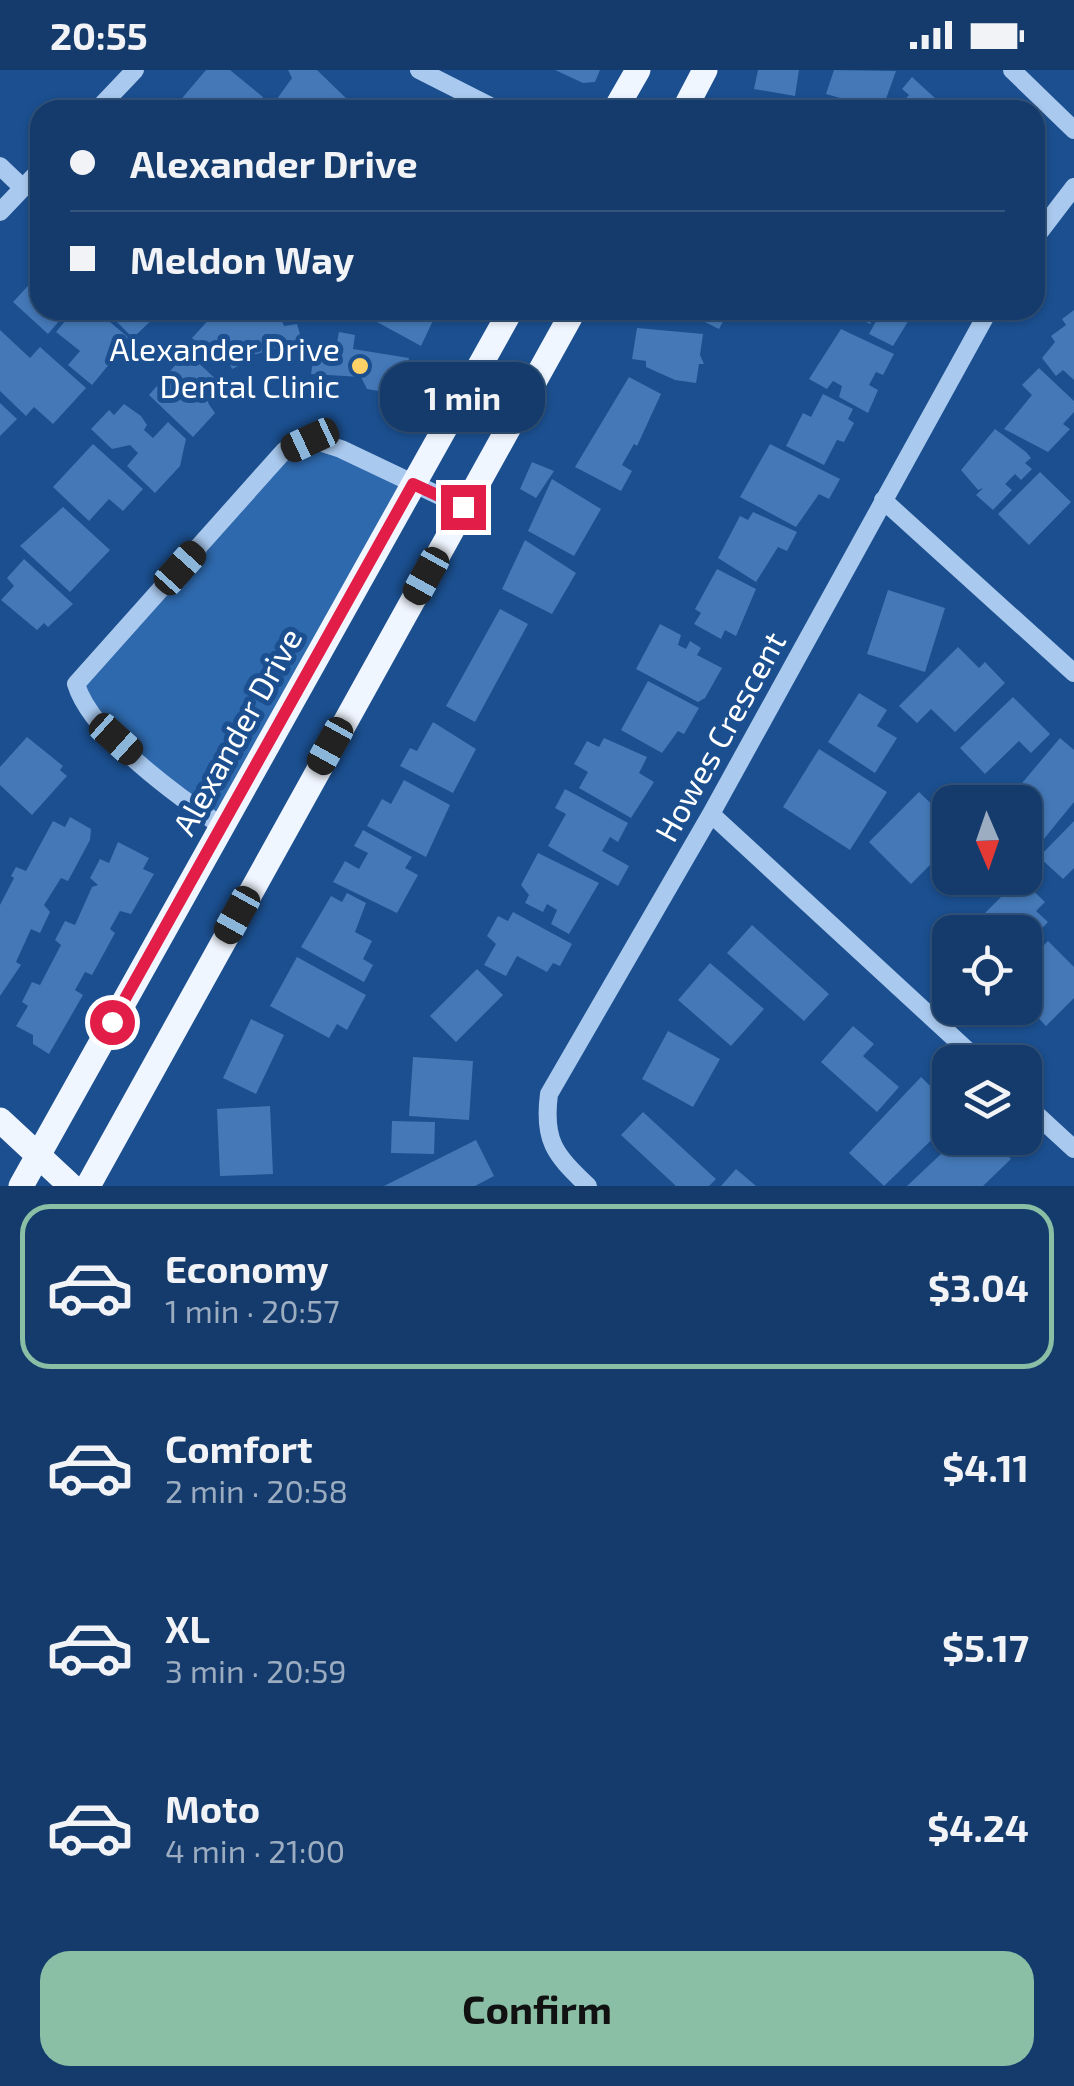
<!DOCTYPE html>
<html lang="en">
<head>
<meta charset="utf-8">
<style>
  :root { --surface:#143b6b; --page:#1d4271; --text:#f1f3f6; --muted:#9dadc1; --line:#33557e; --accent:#8abfa5 }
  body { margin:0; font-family:"Exo 2",sans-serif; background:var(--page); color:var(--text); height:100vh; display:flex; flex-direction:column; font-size:38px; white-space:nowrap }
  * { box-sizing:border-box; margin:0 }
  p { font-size:32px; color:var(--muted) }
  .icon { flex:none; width:55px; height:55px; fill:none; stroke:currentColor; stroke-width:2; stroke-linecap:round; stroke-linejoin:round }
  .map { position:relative; height:1116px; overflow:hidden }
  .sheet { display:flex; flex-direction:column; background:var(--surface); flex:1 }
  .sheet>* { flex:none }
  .top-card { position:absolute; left:30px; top:30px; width:1015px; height:220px; border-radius:30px; box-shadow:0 2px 8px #0004,0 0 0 2px var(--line); display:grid; align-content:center; height:220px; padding:0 40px; background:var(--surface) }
  .needle { width:65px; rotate:178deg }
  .fabs { position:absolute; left:932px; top:715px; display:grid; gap:20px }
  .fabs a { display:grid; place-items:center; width:110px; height:110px; border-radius:20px; background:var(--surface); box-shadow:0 2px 8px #0004,0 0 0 2px var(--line); font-size:50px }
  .end { position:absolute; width:45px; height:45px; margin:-22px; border:12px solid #e11d48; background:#fff; box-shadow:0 0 0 5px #fff }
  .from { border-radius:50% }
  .bubble { position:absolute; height:70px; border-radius:30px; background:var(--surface); box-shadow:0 2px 8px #0004,0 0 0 2px var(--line); font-size:32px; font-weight:700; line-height:70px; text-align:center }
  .car { position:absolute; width:30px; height:60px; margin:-30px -15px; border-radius:12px; box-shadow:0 0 8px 2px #0007; background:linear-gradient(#222 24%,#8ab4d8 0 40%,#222 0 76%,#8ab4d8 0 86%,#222 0) }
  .top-card b { display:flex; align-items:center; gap:35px; height:95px; font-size:38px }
  .top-card b+b { border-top:2px solid var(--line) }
  .top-card i { width:25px; height:25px; background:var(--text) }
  ul { padding:18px 0 0; list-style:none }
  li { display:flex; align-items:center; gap:30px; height:165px; margin:0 20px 15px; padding:0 20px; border:5px solid transparent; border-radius:30px }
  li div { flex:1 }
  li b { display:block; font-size:38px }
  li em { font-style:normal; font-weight:700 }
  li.selected { border-color:var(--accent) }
  li>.icon { width:90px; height:90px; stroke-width:1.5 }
  .action { display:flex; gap:20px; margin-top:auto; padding:20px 40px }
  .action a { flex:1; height:115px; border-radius:30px; background:var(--accent); color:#111; font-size:40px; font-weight:700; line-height:115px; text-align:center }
  .status { display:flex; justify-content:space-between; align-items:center; height:70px; padding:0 50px; background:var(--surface); direction:ltr }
  .status svg { height:28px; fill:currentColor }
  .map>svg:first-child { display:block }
  .green { fill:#2e69ad }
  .building { fill:#4478b7 }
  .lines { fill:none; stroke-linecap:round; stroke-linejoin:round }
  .minor { stroke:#a9c9ee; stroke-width:18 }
  .major { stroke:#f0f6ff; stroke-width:25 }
  .route { stroke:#e11d48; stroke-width:12 }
  .poi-dot { fill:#ffd166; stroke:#1b4f8f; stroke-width:4 }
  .labels { text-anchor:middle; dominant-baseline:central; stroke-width:10; stroke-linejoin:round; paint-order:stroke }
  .poi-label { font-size:32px; fill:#fff; stroke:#1b4f8f; text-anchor:end }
  .street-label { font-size:32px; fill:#fff; stroke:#1b4f8f }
</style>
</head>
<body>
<div class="status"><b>20:55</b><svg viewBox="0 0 49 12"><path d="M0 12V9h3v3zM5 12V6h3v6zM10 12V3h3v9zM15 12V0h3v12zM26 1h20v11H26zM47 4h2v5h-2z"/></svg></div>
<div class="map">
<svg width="1074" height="1116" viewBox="0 0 1074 1116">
  <rect width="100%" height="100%" fill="#1b4f8f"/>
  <path class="green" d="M310 369 413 414 220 755 92 648 76 614 284 381Z"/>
  <path class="building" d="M206 0H230L263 27 252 40H186L178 33Z
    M288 0H317L350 32 342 40H308L298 31 294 36 298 40H282L274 33 292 8Z
    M555 0H600L595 12 583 13Z
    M758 0H799L795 26 754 19Z
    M834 0 896 1 882 40 826 24Z
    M912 7 948 40H895L909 25 902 19Z
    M40 203V240H53L60 250 48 264 13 232Z
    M64 240H77L89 250 97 241 130 269 92 315 68 295 80 281 56 262 70 245Z
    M105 240H162L133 268Z
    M226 240H278L284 256 297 254 302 271 250 286 251 290 232 299 224 280 215 289 192 268 213 245Z
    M376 240H438L421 276 377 252 381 243Z
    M681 240H729L719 259Z
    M843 240H878L870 254Z
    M882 240H915L893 276 869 264Z
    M1074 240V310L1063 300 1056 306 1042 288 1055 272 1051 266 1066 255 1062 249Z
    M637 258 703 264 700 285 704 294H699L696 313 675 310 646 297V291L632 289Z
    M841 259 894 284 883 305 876 302 869 315 878 320 868 343 839 327 842 316 833 311 827 319 809 309Z
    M0 260 30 288 40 277 86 318 53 354 34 337 26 346 0 321Z
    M339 262 355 265 353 279 409 288 404 319 391 316 390 323 367 319 361 307 311 304 316 273 336 277Z
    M187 282 223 316 208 333 215 343 193 367 149 325Z
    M1039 298 1074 331V342L1063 354 1070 359 1048 382 1004 359 1032 325 1022 315Z
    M629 307 661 324 637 376 634 374 622 395 632 401 621 421 575 397Z
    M823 324 853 339 848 349 854 353 844 372 837 370 824 395 786 376 803 343 811 347Z
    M0 333 17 349 0 366Z
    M124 334 141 346 147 355 144 360 153 368 168 352 186 369 180 396 155 423 127 396 138 383 130 375 112 379 91 359 109 340 114 345Z
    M995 359 1026 382 1031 388 1025 393 1032 399 1021 410 1015 404 1005 414 1012 420 993 440 976 425 983 418 978 420 961 400Z
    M93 374 143 419 123 441 109 429 89 451 53 417Z
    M770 374 840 409 829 429 819 424 796 457 740 427Z
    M532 392 554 401 536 428 520 419Z
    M1040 402 1071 432 1029 475 998 444Z
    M552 409 601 439 574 486 528 461Z
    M63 437 110 480 70 522 20 476Z
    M753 442 797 462 787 481 778 477 756 512 718 488 740 446 748 450Z
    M525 470 576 503 552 544 502 519Z
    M24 489 73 534 48 557 44 553 37 560 1 530 14 516 7 508Z
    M717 499 756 519 736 566 725 560 721 569 694 554 701 543 695 539Z
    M888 520 945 538 925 602 867 584Z
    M500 539 528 554 475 652 446 636Z
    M660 554 681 565 678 575 686 579 690 571 701 578 697 585 722 598 705 628 698 632 636 599Z
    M958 577 979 598 985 592 1005 613 955 662 931 639 917 653 899 636Z
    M648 611 699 638 684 664 678 661 662 683 621 660Z
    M859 623 887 640 877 656 897 668 875 703 828 672Z
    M1013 627 1050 664 1031 683 1019 671 985 704 960 678Z
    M433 652 476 679 453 723 400 696 410 678 417 681Z
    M27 667 63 696 60 700 67 706 32 745 0 715V697Z
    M604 668 647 687 639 703 654 712 631 748 579 718 588 702 574 694 587 671 599 677Z
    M1060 668 1074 680V732L1043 770 1025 755V732H1006Z
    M819 679 887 722 850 780 783 737Z
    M404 710 450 735 426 787 367 756 382 729 391 734Z
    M565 719 628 753 618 772 610 767 602 781 629 796 618 816 548 776 566 744 555 738Z
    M919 722 950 752V775L911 814 869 772Z
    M70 747 91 759 90 770 68 811 61 808 44 835 50 842 40 863 31 859 16 892 21 895 0 926V835L14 808 11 806 16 797 26 801 53 751 65 757Z
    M1074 751V798L1063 809 1039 787Z
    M363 760 412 787 405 798 418 805 397 843 333 812 345 791 359 799 368 783 354 776Z
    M118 772 149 788 143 799 154 804 131 844 120 841 110 859 115 863 92 905 85 902 75 920 83 925 49 984 33 974V965L16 956 28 936 22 932 32 912 40 915 61 875 55 870 65 851 75 855 92 817 98 815 90 808 100 789 109 793Z
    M538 783 599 813 569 864 551 854 557 840 547 834 543 842 525 833 529 825 521 815Z
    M1020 808 1045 832 1036 841 1048 852 1025 876V862H966Z
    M347 823 366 833 355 862 372 871 363 889 373 895 364 912 301 877 331 826 342 832Z
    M513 842 572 874 560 896 553 893 547 902 517 886 506 906 484 895 496 874 487 866 498 846 508 851Z
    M752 855 829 924 804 951 727 883Z
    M1048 871 1074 897V928L1046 956 1025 934V894Z
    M297 887 366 925 347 960 337 954 329 968 270 936Z
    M710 893 764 939 731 976 678 930Z
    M477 899 503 925 456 972 430 946Z
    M251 949 284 965 256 1024 223 1008Z
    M853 956 874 974 863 986 899 1017 877 1042 821 992Z
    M668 961 720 989 693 1037 642 1009Z
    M413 987 473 991 469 1050 409 1046Z
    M921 1007 950 1035V1052L884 1116 849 1083Z
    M270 1036 273 1104 220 1106 217 1039Z
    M643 1042 716 1109 709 1116H676L621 1065Z
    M392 1051 435 1052 434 1084 391 1083Z
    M958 1068H968L983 1083 995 1072 1011 1089 983 1116H907Z
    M476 1070 494 1106 475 1116H384Z
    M736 1099 756 1116H721Z"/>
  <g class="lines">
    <path class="minor" d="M419 0 498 40
      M1012 0 1074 60
      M97 40 135 0
      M0 96 23 118
      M0 142 40 100
      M1035 168 1074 117
      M883 430 1074 603
      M711 744 980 992
      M220 755C176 725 91 664 76 614L284 381 310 369 341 379 463 437
      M1025 1034 1074 1079
      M588 1116C554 1084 543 1070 549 1024L711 744 989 240"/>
    <path class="major" d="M615 40 638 0
      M684 40 705 0
      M0 1050 71 1116
      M21 1116 511 240
      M88 1116 574 240"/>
  </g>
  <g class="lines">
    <path class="route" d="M112 952 413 414 463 437"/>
  </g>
  <circle class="poi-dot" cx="360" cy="296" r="10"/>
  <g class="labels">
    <g class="poi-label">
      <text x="340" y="278">Alexander Drive<tspan x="340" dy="37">Dental Clinic</tspan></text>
    </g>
    <g class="street-label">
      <text transform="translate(236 661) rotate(-61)">Alexander Drive</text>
      <text transform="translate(719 666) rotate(-61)">Howes Crescent</text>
    </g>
  </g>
</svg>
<div class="fabs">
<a><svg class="needle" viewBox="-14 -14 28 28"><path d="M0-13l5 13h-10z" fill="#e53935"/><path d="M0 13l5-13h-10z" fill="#9dadc1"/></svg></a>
<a><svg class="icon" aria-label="locate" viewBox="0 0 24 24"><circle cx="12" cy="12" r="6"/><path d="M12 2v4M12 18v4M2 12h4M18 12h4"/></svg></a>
<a><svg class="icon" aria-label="layers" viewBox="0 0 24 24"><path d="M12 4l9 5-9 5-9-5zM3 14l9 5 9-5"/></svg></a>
</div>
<i class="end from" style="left:112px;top:952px"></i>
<i class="end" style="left:463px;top:437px"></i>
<div class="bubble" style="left:380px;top:292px;width:165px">1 min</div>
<i class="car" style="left:310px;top:370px;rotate:245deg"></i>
<i class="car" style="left:180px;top:498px;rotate:42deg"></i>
<i class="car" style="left:426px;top:506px;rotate:209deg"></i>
<i class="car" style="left:116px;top:669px;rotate:132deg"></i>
<i class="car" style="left:330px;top:676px;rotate:209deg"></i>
<i class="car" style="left:237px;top:845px;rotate:209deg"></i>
<div class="top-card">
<b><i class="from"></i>Alexander Drive</b>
<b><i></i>Meldon Way</b>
</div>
</div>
<section class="sheet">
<ul>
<li class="selected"><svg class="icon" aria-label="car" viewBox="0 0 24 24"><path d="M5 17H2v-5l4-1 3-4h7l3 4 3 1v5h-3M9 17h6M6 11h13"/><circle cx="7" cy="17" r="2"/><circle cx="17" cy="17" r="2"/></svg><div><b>Economy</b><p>1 min · 20:57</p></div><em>$3.04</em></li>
<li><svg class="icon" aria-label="car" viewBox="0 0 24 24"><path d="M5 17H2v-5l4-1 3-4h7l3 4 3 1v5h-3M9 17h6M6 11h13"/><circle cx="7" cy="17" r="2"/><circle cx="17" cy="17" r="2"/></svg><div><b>Comfort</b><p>2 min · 20:58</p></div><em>$4.11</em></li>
<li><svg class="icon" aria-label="car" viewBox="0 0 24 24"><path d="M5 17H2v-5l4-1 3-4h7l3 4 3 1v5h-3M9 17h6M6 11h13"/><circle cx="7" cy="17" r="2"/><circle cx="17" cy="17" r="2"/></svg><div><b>XL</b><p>3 min · 20:59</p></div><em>$5.17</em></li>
<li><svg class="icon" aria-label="car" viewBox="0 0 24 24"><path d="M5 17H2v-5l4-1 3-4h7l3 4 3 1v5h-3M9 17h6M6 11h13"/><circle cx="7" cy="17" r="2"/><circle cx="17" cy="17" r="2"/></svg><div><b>Moto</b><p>4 min · 21:00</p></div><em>$4.24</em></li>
</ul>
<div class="action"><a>Confirm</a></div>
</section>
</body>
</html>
